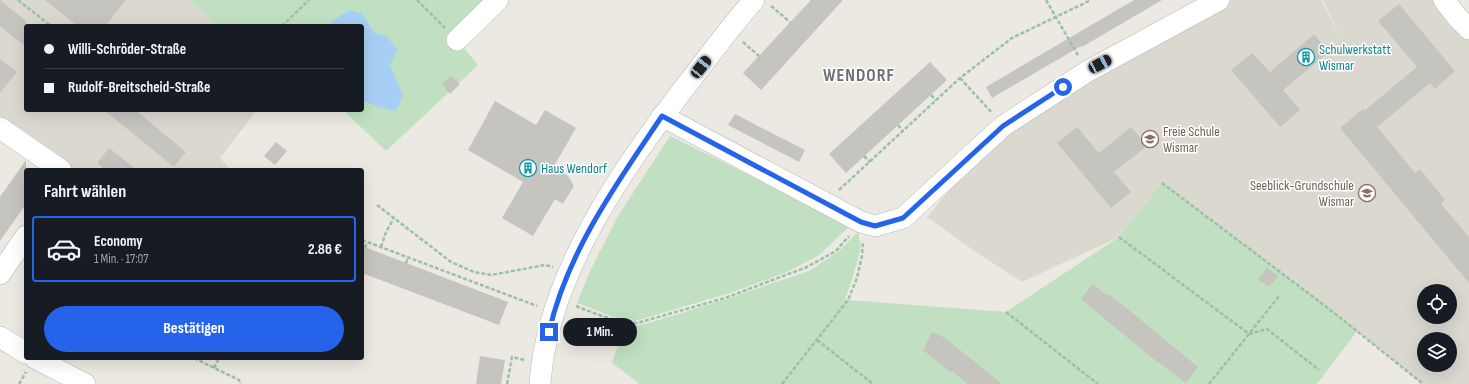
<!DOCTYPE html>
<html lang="de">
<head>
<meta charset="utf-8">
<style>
  :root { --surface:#171b24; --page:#20242c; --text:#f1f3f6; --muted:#9ea1a6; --line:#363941; --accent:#2563eb }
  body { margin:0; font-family:"Sofia Sans Condensed",sans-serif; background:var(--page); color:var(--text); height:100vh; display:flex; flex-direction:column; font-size:15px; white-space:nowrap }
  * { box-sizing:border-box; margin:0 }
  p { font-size:13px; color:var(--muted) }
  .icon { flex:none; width:22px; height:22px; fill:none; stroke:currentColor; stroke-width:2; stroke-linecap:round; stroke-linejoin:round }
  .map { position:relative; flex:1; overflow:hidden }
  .sheet { position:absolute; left:24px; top:168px; width:340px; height:192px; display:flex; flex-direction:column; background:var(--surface); border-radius:4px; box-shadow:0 4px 16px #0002 }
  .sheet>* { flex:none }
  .hud { position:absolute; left:24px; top:24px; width:340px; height:88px; border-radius:4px; box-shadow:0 4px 16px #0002; display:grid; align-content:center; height:88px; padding:0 20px; background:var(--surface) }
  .buttons { position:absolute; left:1417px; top:284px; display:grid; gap:8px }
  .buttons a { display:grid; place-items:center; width:40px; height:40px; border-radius:50%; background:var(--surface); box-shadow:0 4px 16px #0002; font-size:20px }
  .end { position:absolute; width:18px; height:18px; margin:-9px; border:5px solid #2563eb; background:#fff; box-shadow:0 0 0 2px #fff }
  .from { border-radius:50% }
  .bubble { position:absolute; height:28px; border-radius:14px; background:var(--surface); box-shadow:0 4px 16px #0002; font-size:13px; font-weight:700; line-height:28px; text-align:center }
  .car { position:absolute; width:12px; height:24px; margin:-12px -6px; border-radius:5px; box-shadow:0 0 3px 1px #0007; background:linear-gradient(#222 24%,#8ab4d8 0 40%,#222 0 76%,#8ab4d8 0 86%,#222 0) }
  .hud b { display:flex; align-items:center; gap:14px; height:38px; font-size:15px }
  .hud b+b { border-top:1px solid var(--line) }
  .hud i { width:10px; height:10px; background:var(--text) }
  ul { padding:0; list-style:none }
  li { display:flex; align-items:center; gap:12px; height:66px; margin:0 8px 6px; padding:0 12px; border:2px solid transparent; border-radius:4px }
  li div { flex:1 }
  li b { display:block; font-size:15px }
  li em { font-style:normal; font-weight:700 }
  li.current { border-color:var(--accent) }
  li>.icon { width:36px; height:36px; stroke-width:1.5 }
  h2 { padding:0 20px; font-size:18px; line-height:48px }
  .cta { display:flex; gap:8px; margin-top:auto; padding:8px 20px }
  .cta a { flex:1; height:46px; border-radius:24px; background:var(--accent); color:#fff; font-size:16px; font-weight:700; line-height:46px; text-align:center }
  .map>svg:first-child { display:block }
  .education { fill:#dbd8d0; fill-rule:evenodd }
  .green { fill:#c0e0c1 }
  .water { fill:#a7cff5 }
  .building { fill:#c6c4be }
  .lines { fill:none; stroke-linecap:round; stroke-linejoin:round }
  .minor-casing { stroke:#b4b6ba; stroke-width:22 }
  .path { stroke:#9ac0a7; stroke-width:2.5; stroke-dasharray:4 2; stroke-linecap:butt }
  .minor { stroke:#fff; stroke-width:21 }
  .route { stroke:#2563eb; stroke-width:5 }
  .labels { text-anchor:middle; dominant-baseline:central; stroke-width:3; stroke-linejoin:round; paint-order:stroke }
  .culture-label { font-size:14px; fill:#0d838f; stroke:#fff; text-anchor:start }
  .education-label { font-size:14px; fill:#785e54; stroke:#fff; text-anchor:start }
  .district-label { font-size:18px; font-weight:bold; letter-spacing:1px; fill:#6b6e72; stroke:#fff }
</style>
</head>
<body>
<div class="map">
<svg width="1469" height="384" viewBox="0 0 1469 384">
  <rect width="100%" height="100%" fill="#ebe9e1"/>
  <path class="education" d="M0 0H189L217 26H26V110H257L220 158 231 170H61L0 128Z
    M1219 0H1321L1342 39 1323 0H1444L1469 29V384H1423L1328 308 1162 183 1119 237 1022 282 976 252 927 217 1003 126ZM1424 291H1450V317H1424ZM1424 339H1450V365H1424Z"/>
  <path class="green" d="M189 0H493L457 40 478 65 386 151 343 110H362V26H217Z
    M670 136 851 225 819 255 787 272 730 293 635 321 615 317 577 303 591 269 618 216Z
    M1162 183 1358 330 1317 384H640L612 363 623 329 652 322 717 302 809 271 838 252 858 232 861 248 850 286 845 299 848 300 1006 312 1119 237Z"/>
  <path class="water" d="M349 10 362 13 374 33 387 36 397 50 390 65 403 95 396 111 378 107 362 100V26H329L334 20Z"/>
  <path class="building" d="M0 0 26 21V47L0 26Z
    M45 0H126L105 26H77Z
    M811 0H843L761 90 743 73Z
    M1134 0H1162L1082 47 1081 46 992 98 986 87Z
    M1399 4 1455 71 1435 89 1430 83 1377 127 1415 173 1420 169 1445 200 1441 204 1469 237V283L1340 128 1363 109 1364 111 1417 67 1378 21Z
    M1314 34 1329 52 1283 90 1300 110 1280 127 1231 70 1252 53 1270 72Z
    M0 59 17 72 0 93Z
    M930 62 947 80 846 173 829 154Z
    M451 75 460 84 450 94 442 84Z
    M495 101 536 125 545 110 576 128 554 166 568 176 574 186 563 204 555 199 533 236 502 218 523 182 468 150Z
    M104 110H135L186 152 174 167Z
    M735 114 805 150 799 162 728 125Z
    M1077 127 1099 153 1131 127 1147 146 1114 172 1131 192 1111 208 1057 143Z
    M276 142 287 151 275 165 264 156Z
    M109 148 137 170H105L97 163Z
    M26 160V204L0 241V197Z
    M362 246 508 302 499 325 362 273Z
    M1267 268 1278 276 1269 287 1258 279Z
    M1093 284 1107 296 1108 294 1129 310 1198 367 1186 383 1146 353 1081 299Z
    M932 332 945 338 1002 384H968L952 371 950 372 923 350Z
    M480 356 505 360 501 384H476Z"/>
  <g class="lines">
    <g class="minor-casing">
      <path id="minor" d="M1444 0 1458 18 1469 29
        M457 40 498 0
        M662 116 861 222 875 226 903 218 1003 126 1088 71 1219 0
        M0 128 61 170
        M0 274 26 236
        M0 337 26 353
        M35 358 85 384
        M540 384C547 274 626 163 692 78 712 52 732 25 754 0"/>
    </g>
    <path class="path" d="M18 0 51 26
      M417 0 445 28
      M1046 0 1079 57
      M771 6 790 22
      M282 26 309 0
      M743 42 759 56
      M960 78 992 113
      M931 95 936 100
      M898 125 903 131
      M864 156 870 162
      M1162 183 1328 308 1423 384
      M839 190 960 78 1012 38 1091 0
      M377 205 451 262 474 272 491 275 545 265 553 267
      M1119 237 1249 334 1267 329 1319 370
      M362 240 537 306
      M381 247 386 232 394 218
      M365 248 367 242
      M406 263 408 258
      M576 306C596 314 615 322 637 323L725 298 807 267 836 251 849 236
      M1006 312 1098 384
      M817 340 873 384
      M194 358 239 380 241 384
      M214 368 219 358
      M19 384 26 372
      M507 384 512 357 525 360
      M782 384 848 300 857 278 862 256 863 242
      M1209 384 1280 295"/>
    <use href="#minor" class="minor"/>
  </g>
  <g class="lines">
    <path class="route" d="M549 332C567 252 617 183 662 116L861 222 875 226 903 218 1003 126 1063 87"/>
  </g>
  <defs>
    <g id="building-ring" transform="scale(0.9)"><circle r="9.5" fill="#fff" stroke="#0f9aa8" stroke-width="1.5"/><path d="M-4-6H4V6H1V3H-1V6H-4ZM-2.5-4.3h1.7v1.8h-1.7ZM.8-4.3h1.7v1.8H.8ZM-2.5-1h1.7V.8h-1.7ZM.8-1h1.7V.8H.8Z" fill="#0f9aa8"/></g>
    <g id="school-ring" transform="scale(0.9)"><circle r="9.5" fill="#fff" stroke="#8d6e63" stroke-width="1.5"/><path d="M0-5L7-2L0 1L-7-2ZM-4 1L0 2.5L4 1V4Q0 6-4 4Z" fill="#8d6e63"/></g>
  </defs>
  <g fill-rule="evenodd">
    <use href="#building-ring" x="1306" y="57"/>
    <use href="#school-ring" x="1150" y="139"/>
    <use href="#building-ring" x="528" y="168"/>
    <use href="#school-ring" x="1367" y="193"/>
  </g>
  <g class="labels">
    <g class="culture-label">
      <text x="1319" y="49">Schulwerkstatt<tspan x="1319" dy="16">Wismar</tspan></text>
      <text x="541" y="168">Haus Wendorf</text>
    </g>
    <g class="education-label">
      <text x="1163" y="131">Freie Schule<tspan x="1163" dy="16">Wismar</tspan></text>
      <text x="1354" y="185" text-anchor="end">Seeblick-Grundschule<tspan x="1354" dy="16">Wismar</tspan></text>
    </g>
    <g class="district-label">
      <text x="859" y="75">WENDORF</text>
    </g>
  </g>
</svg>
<div class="buttons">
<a><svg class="icon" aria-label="locate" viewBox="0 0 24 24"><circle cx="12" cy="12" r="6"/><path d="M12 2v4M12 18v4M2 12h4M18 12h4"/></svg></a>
<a><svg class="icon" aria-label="layers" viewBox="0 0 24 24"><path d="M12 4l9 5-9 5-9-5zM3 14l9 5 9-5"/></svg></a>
</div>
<i class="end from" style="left:1063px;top:87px"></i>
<i class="end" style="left:549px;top:332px"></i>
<div class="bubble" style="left:563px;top:318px;width:74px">1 Min.</div>
<i class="car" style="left:1100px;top:64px;rotate:62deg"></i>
<i class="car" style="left:701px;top:67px;rotate:38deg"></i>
<div class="hud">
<b><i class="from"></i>Willi-Schröder-Straße</b>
<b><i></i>Rudolf-Breitscheid-Straße</b>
</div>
<section class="sheet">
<h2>Fahrt wählen</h2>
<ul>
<li class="current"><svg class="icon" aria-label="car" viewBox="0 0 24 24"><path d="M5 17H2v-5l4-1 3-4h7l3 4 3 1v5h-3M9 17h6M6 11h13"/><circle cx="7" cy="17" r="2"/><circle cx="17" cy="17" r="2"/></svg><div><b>Economy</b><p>1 Min. · 17:07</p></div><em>2.86 €</em></li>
</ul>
<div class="cta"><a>Bestätigen</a></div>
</section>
</div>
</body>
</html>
